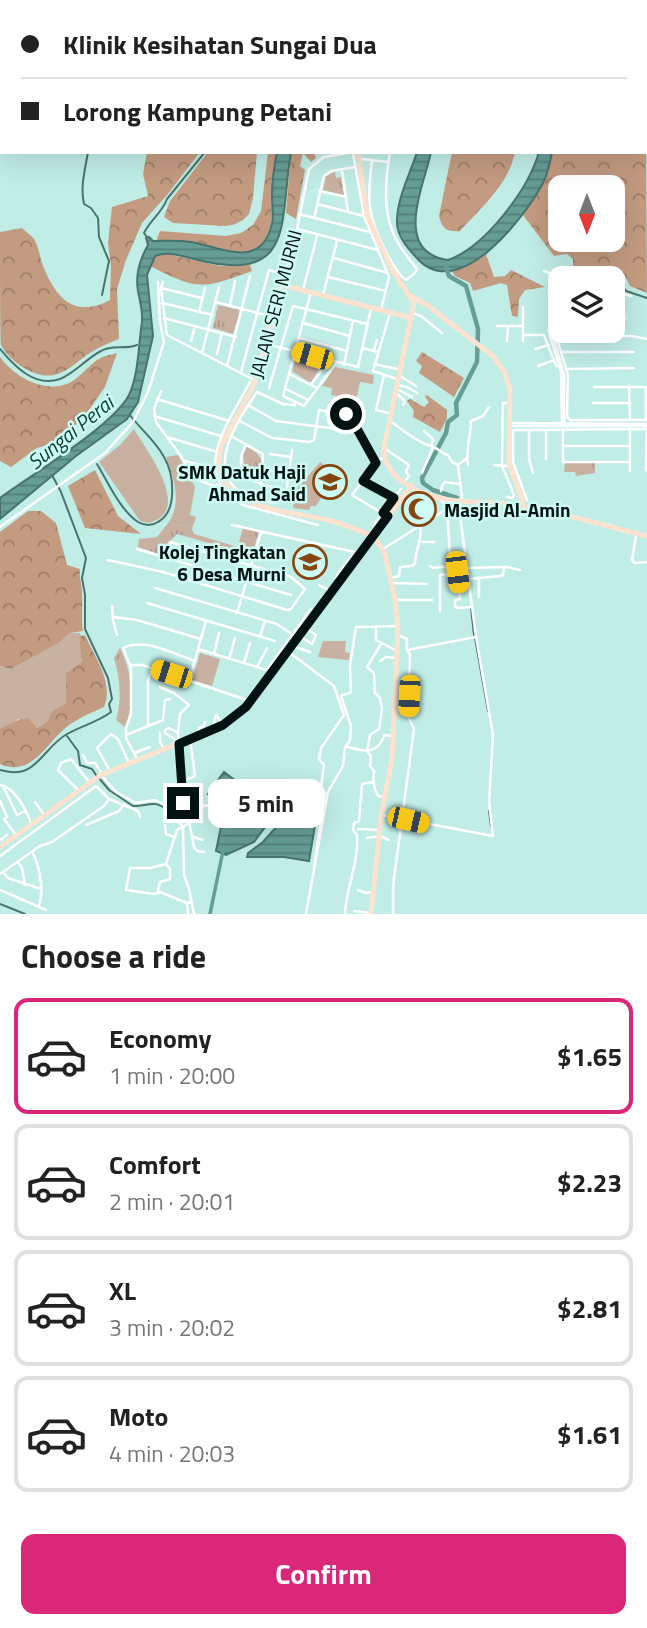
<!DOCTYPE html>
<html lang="en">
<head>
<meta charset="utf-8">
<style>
  :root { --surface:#fff; --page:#f2f2f2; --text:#222; --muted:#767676; --line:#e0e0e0; --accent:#db2777 }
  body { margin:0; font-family:"Titillium Web",sans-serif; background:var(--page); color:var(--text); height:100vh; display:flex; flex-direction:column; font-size:26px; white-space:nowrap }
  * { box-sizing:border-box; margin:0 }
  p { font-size:23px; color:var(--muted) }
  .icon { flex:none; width:38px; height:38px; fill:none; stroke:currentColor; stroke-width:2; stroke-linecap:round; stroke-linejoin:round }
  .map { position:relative; height:914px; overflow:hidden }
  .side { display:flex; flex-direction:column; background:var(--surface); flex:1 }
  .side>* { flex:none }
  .hud { position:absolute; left:0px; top:0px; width:648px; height:154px; box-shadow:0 7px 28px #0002; display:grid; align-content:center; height:154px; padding:0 21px; background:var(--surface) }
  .needle { width:46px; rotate:180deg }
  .buttons { position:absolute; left:548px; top:175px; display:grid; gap:14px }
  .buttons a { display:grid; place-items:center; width:77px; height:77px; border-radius:14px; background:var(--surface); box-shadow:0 7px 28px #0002; font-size:35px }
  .end { position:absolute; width:32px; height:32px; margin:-16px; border:9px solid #031311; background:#fff; box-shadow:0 0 0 4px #fff }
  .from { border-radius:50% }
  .bubble { position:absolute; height:49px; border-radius:14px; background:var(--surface); box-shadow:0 7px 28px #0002; font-size:23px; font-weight:700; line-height:49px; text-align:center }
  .car { position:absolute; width:21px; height:42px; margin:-21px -10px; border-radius:9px; box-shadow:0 0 5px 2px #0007; background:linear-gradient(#f5c518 24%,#345 0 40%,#f5c518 0 76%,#345 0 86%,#f5c518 0) }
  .hud b { display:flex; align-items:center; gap:24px; height:66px; font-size:26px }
  .hud b+b { border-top:2px solid var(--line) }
  .hud i { width:18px; height:18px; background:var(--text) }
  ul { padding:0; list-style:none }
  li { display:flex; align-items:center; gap:21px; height:116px; margin:0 14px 10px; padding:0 7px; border:4px solid var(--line); border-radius:14px }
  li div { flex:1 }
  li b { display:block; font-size:26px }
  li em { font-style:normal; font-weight:700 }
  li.active { border-color:var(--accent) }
  li>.icon { width:63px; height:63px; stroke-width:1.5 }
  h2 { padding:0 21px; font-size:32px; line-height:84px }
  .action { display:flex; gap:14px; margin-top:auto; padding:14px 21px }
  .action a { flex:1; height:80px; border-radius:14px; background:var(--accent); color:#fff; font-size:28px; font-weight:700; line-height:80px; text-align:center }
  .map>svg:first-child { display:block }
  .grass { fill:#c9b1a1 }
  .forest { fill:url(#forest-crowns); fill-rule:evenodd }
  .park { fill:url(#park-tufts) }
  .water { fill:url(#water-rules); stroke:#48746d; stroke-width:2 }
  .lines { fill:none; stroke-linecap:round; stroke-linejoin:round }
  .stream { stroke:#48746d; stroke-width:2 }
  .canal { stroke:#669e95; stroke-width:3.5 }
  .river { stroke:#669e95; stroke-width:4.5 }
  .street { stroke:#fff; stroke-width:2.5 }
  .secondary { stroke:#fce2cf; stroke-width:5 }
  .route { stroke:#031311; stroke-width:9 }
  .labels { text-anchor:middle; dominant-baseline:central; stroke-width:5; stroke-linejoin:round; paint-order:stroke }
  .street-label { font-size:19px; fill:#031311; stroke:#cdfbf3 }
  .poi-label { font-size:19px; font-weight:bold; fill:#031311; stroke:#cdfbf3; text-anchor:end }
  .water-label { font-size:21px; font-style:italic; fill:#0a3f39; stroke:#cdfbf3 }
</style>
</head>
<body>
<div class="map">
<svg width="647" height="914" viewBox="0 0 647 914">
  <defs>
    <pattern id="forest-crowns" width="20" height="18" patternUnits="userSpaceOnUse" patternTransform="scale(1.75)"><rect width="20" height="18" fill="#c39b81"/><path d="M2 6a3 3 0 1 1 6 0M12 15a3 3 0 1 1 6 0" fill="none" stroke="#9c7d68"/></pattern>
    <pattern id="park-tufts" width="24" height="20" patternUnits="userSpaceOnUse" patternTransform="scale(1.75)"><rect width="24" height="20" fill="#c9b1a1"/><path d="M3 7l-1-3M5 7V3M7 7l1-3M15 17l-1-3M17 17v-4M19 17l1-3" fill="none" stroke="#ab978a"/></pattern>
    <pattern id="water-rules" width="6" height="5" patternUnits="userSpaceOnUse" patternTransform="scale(1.75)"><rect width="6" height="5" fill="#669e95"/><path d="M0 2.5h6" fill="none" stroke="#528078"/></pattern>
  </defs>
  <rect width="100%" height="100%" fill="#c0ede6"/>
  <path class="grass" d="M335 367 374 375 373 384 360 382 356 401 331 395 332 388 322 386Z
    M134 429C145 448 181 494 163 515 160 519 154 521 149 523L140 521 99 462 120 445Z
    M178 455 195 487 190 515 196 517 192 529 169 522C182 501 174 479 166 457Z
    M320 462 336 475 316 506H311L309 510 293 508 294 501 289 498Z
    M70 633H79L82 636 79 637 83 662 66 673V703L52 711 49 721 37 728 18 719 11 725 0 728V666L11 669 59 643Z
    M323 641H346L345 652 350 653 349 660 318 657Z
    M200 653 220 659 212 686 192 680Z"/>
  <path class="forest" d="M646 127 647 293 630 286 624 274 607 272 599 278H573V259L567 254 554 256 523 215 548 172 552 152H646ZM560 187H612V240H560Z
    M147 152H200L168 194 142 223 126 260 117 289 119 339C109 343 99 347 90 353 78 360 69 372 54 375 35 379 10 362 1 345 0 335 0 250 0 232L22 228C25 231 31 235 34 239 39 247 40 258 43 266 56 298 74 319 110 300L111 266 108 243 112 207 148 196 143 174Z
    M208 152H257L253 198 249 214 243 220 233 225 225 226 173 223 164 217 170 201Z
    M268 152H277C275 163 273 174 273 186 272 211 276 250 241 253L187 241H158L157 239 160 231 226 236 241 233 253 225 261 211Z
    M291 152H314L316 158 311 162 303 153 300 166 305 170 296 219 286 213Z
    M452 152H515C509 184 481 208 460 231 447 232 442 229 439 216Z
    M163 253 220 266 250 265 252 271C200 290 198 290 150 266L155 256Z
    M486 254 494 277 505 276 511 270 545 287 525 290 519 299 518 317 512 316 507 285 501 283 473 291 470 283 455 276 451 270 472 263Z
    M422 352 464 378 454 397 419 373 422 366 416 361Z
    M117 353 105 387 84 417 58 441 37 448 11 467 0 461V357C14 376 42 393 67 384 78 380 87 367 97 360 103 356 110 355 117 353Z
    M427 395 447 410V418L440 432 413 417 414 411 407 401 410 399 424 407 429 402 425 397Z
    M95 470 118 516 141 534 85 528 68 486Z
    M28 511H41L56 523 67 565 80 569C79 578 82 584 82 593 83 606 81 618 83 631L70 633 59 643 11 669 0 666V532Z
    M85 635C95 658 114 682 104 707 93 712 79 718 69 725 46 742 33 778 0 764V728C10 725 17 719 28 718L37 728 48 721 52 711 66 703V673L82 662 79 637Z"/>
  <path class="park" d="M335 172 336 178 341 177 344 195 323 190 326 176Z
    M218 305 239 310 240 313 233 334 213 328Z
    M298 353 324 360 312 381 309 382 292 371Z
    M247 447C266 457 262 462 260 481L246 474 243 455Z
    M565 463H595V473L576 476 575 472H564Z
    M169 522 192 529 194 534 238 547 243 527 259 531 252 555 177 534 168 543 165 552 156 553 138 547 139 539 157 537Z
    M120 648C132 671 135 702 125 727L116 720C122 701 120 677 114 658Z"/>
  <path class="water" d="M277 152H291C279 220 297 284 198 260 184 257 169 250 155 256L147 275 153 336 138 402 127 419 76 456 0 519V498C31 475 113 426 129 395 139 373 138 347 142 322 143 311 140 302 138 291 135 274 140 259 148 245L146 238 149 237 153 241C166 241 178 240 191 242 221 247 262 271 272 223 274 214 272 204 272 196 272 181 274 167 277 152Z
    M417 152H431C424 186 392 252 448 260 485 247 528 190 539 152H552C550 163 548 173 543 183 525 217 457 307 415 256 407 247 398 237 397 224 396 200 410 174 417 152Z
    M224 772 264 802 262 804 275 814 254 842 226 855 216 851 225 807 208 794Z
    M319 802 309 861 284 857H247L248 853 263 842 286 816 300 821 312 803Z"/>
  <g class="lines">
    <path class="stream" d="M88 152C85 170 80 187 84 204L91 208 98 218 99 237 109 261 102 295
      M147 237 144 233C150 220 162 213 167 199L205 152
      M606 278 609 275 624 279V288L626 291 647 298
      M0 349C14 366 35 388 60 379 75 373 87 358 101 351 112 344 125 350 137 345
      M97 464C108 482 120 510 138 522 145 526 152 526 158 522 178 511 174 474 164 457 155 440 141 430 130 415
      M458 503 459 515
      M471 608 474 635
      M475 638 488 711
      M67 736 78 751 80 765 92 769 96 775
      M0 770C37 781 41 749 67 734 81 726 98 722 111 712L109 704 112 699 108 678 85 629V595L82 578 86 558 61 492 52 475
      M99 778 109 790 133 806C146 807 156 798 167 811
      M489 811 491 826
      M0 904 25 914"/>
    <path class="canal" d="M210 914 223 851"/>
    <path class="river" d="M446 267 449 276 466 286 478 329 477 362 456 403 457 415 448 422 446 433 422 478 423 483 433 490 457 498"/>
    <path class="street" d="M96 0 98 2
      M172 0 173 2
      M192 0 193 2
      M224 0 228 2
      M234 0 236 2
      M262 0V2
      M293 0V2
      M325 0 334 2
      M444 0 448 2
      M486 0 490 2
      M645 0V2
      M18 1V0
      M208 2 209 0
      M253 2 254 0
      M302 2V0
      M341 2V0
      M408 2 415 0
      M438 2V0
      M497 2 498 0
      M646 20V37
      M353 153 364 216 389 277 381 310
      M361 159 389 162
      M372 160C370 178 367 199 372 217 375 232 394 272 406 280L415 273 417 269C410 260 402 251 397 241 382 215 385 181 390 152
      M342 171 348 212
      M319 191 346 197
      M317 204 364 216
      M299 214 370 232
      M314 218 324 176 331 171 355 167
      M297 229 378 250
      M334 258 388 273
      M544 271 563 278
      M328 277 386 291
      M163 282 161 288 167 335 256 381
      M282 284 297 229 309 169 324 157 354 152
      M161 288 202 298
      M552 288 549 289 550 336 561 372 562 426
      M552 288 553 336 564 375V423
      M555 288 556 336 568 375 567 417 570 420H647
      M303 290 317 236
      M311 292 283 396 304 406 336 363
      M323 295 337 241
      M216 302 273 317
      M162 303 213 315
      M230 305 235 281
      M523 307V341
      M199 312 205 288
      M390 313 373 371 397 379
      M413 313 421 316 442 333
      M164 318 236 337
      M616 322 622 321 625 318 618 309 615 290 619 289 624 294 631 296
      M303 323 350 336
      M497 326H523
      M523 335H544L556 366 560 365
      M557 336H632L647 339
      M299 338 347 351
      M191 341 195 326
      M507 341 508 326
      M266 344 358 367 371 309
      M362 348 378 352
      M535 349 549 345
      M374 350 377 340
      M562 352H634
      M202 353 219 287
      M217 354 222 333
      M374 364 397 369
      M344 365 353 321
      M227 366 250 276
      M538 366 554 360
      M567 369 634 368
      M241 372 269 270 285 275
      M289 374 317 388
      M384 375 376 410 392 414
      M400 376 416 386
      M250 382C230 420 187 475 243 505L318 525
      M312 383 329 361
      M398 385 407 387 417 393
      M629 386 630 420
      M594 387H646V420
      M269 388 293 306 368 324
      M286 389 308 400
      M397 389 412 397
      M161 391 154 409 156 422 181 456 193 478 214 486 221 484
      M396 393 405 401 403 405
      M157 399 229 421
      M593 403H630
      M248 405 276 421 337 429
      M154 416 221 436
      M236 419 272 438 310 442 314 440 319 410 346 414 351 418 376 463
      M390 421C404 431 417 442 433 447 440 449 441 454 448 455L452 462 458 465
      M510 423 647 424
      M510 426H647
      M529 430V459L533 473
      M563 430V462H630
      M424 431 433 439 432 446
      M231 436 263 454 261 484
      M167 437 214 451
      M246 444C228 480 260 484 286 490
      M564 446H630
      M384 448 409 465 406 472 409 476 405 481
      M270 454 291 457
      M384 457 378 461 352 495 387 516
      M546 459V430
      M185 461 215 469
      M468 465C465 452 471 435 471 421L483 416 489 407
      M494 465 507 466
      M263 470 289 472
      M646 470 647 429
      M630 471V428
      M422 473 433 447
      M363 481 394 498
      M441 491 442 486 445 482 459 484
      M507 497 513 498 514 495 502 466 503 403H507
      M441 499 447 509 451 573
      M527 500 513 462V430L647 429
      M276 502 287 488 292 450
      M275 503C264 501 252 500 243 494 203 470 239 418 257 392L283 404 295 405
      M232 525 359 553
      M373 526 401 489
      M0 527 105 453 133 422 148 392 164 342 160 322 158 282
      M636 536 632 560 635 563 647 562
      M423 542H434
      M137 549 291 595
      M256 549 287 559
      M383 549 445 510
      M108 560 163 572 287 610 291 609 305 589 291 577 170 542 165 557
      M430 566 433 568 450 566
      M468 568 507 567 520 570
      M457 572 460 599 455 600V606L457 608 472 607
      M336 577 354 552
      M391 578 399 576 400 567 411 566 415 564C415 548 423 542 420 526
      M479 578V597
      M469 579 500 576 503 575 504 567
      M391 583 427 584
      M319 585 332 592
      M155 588 277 624 296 637
      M397 600H432
      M147 603 275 641
      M112 606 113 620 117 635
      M440 611V575L467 571
      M237 613 261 532
      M113 617 137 620 201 639
      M376 626V640L397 651
      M260 636 265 621
      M299 636 312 644 316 635 307 629
      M381 644 367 667 374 673 375 693 380 698 382 709 379 729 370 735 367 751 371 756 370 766 374 771C373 780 373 787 378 796L384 797
      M292 646 310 652
      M198 649 273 672
      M407 650 476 637
      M290 653 334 686 344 715 321 748 319 759 324 765 321 787 325 793 314 867
      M214 654 219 633
      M229 659 235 638
      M380 661 386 657 396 658
      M244 663 250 643
      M130 665H142L250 701
      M257 667 267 648
      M267 670 311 609
      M189 681 206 621
      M160 687 174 693 189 705 180 714 178 733 182 801 187 810 194 847 197 851 204 852
      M341 696 351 692 350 665 356 627 398 626
      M148 724V681L152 668
      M213 727 216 715 222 723
      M199 732V728L204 726 205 722
      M160 733V742L164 749
      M126 735 163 720 165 700 170 699
      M176 740 165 733V730L169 728 178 733
      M346 746C362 752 379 755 384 735L392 736
      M134 753 150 747
      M83 755 87 763H95L101 772
      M137 759 126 738V728L131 714V668L123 648C144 637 174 654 195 661
      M110 771 97 748 111 734 118 739 129 763
      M101 775 116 792 136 803 155 800 165 805 183 827 184 875 189 889 194 914
      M188 779 195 776 190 739
      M0 785C16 788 26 810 32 825
      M3 786 17 815 25 811
      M79 791 58 770 61 763 71 759 90 783
      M0 801 7 817 4 819 16 835
      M35 802 45 816
      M186 808 210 805
      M382 815 493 836 489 802 493 735 476 637 460 515 462 497 458 465 467 458
      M86 825 119 811 123 806
      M165 825 166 834 174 837
      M358 829 379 830
      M193 837 203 840
      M367 838 380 836 389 840
      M0 840 7 835
      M32 852C40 865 44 892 39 906
      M0 856 96 786 109 799 138 811 140 817
      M18 862 22 868 25 885
      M166 864 150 868H130L126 890 154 894 160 892 187 903 192 902
      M3 872 8 878 41 889
      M0 874 40 846 52 842 104 806 109 799
      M0 890 46 910
      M358 890 366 893 372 892
      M158 891 160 882 170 879V869L166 864 177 830 188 824
      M187 904 188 914
      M354 911 371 913
      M306 914 328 792 343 766 345 748 350 740 351 726 341 696
      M345 914C346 887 359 864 357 835L353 830 354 823 359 821 362 784 373 782
      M393 914V886L414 729 408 716 410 655 407 650V639L398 635"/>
    <path class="secondary" d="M278 0 280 2
      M358 152 367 215 391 268 414 303 384 448C383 480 423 496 450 500 466 503 483 501 499 503 515 504 531 508 547 511 581 518 614 528 647 536
      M411 296 427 305 493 356 505 373 510 389 509 463 522 499 523 510
      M374 536C359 531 344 524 328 520 287 510 202 509 222 444L254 385 282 285 412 318
      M0 847 101 775 223 725 239 713 258 692 412 485
      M371 914 381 817 392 759 398 630 395 600 385 554 374 536"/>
  </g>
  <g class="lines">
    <path class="route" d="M183 803 179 744 223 725 246 707 388 516 383 513 394 498 363 481 376 463 351 418 346 414"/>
  </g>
  <defs>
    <g id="school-ring" transform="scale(1.75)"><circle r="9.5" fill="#cdfbf3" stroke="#85450c" stroke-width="1.5"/><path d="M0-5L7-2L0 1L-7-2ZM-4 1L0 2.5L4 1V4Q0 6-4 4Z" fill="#85450c"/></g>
    <g id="mosque-ring" transform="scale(1.75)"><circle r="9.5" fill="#cdfbf3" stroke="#85450c" stroke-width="1.5"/><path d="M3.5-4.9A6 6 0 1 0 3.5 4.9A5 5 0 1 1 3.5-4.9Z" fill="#85450c"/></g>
    <g id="university-ring" transform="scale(1.75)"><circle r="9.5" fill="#cdfbf3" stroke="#85450c" stroke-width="1.5"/><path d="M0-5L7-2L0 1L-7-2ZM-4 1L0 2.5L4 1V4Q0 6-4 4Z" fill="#85450c"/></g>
  </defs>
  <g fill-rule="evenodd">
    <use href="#school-ring" x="330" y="482"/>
    <use href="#mosque-ring" x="419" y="509"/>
    <use href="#university-ring" x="310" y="562"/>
  </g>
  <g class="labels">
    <g class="street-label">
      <text transform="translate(275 304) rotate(-75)">JALAN SERI MURNI</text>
    </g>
    <g class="poi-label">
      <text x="306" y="471">SMK Datuk Haji<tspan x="306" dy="22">Ahmad Said</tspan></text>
      <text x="444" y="509" text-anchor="start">Masjid Al-Amin</text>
      <text x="286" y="551">Kolej Tingkatan<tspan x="286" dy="22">6 Desa Murni</tspan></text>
    </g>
    <g class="water-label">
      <text transform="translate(70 432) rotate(-39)">Sungai Perai</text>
    </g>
  </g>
</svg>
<div class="buttons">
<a><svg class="needle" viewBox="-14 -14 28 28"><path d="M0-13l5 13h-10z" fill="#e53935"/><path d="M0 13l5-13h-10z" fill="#767676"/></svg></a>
<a><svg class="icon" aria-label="layers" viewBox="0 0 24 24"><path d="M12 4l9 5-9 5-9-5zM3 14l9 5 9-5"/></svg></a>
</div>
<i class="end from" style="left:346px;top:414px"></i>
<i class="end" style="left:183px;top:803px"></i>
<div class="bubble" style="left:208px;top:779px;width:116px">5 min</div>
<i class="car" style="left:312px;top:356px;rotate:286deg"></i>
<i class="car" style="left:457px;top:572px;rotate:173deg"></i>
<i class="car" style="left:171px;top:674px;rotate:288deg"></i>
<i class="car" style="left:409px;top:696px;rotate:183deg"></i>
<i class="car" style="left:408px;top:820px;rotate:103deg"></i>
<div class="hud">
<b><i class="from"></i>Klinik Kesihatan Sungai Dua</b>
<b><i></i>Lorong Kampung Petani</b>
</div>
</div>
<section class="side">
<h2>Choose a ride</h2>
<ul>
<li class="active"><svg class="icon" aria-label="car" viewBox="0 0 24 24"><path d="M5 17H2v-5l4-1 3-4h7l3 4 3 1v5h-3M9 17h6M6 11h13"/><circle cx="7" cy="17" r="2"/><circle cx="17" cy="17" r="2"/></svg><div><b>Economy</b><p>1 min · 20:00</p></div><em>$1.65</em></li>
<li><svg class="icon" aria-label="car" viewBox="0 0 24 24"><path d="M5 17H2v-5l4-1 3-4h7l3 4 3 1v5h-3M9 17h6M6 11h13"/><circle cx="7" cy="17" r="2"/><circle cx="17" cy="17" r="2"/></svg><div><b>Comfort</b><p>2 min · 20:01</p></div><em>$2.23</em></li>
<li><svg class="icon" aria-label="car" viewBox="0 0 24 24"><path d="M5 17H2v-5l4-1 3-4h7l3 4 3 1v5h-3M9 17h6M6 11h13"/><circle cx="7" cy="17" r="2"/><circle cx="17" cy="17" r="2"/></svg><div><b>XL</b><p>3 min · 20:02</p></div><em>$2.81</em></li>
<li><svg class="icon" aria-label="car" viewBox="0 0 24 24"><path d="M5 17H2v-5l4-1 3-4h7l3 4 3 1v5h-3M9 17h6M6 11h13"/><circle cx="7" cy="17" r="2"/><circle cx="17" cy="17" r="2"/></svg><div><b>Moto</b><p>4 min · 20:03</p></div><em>$1.61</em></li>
</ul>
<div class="action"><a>Confirm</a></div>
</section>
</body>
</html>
